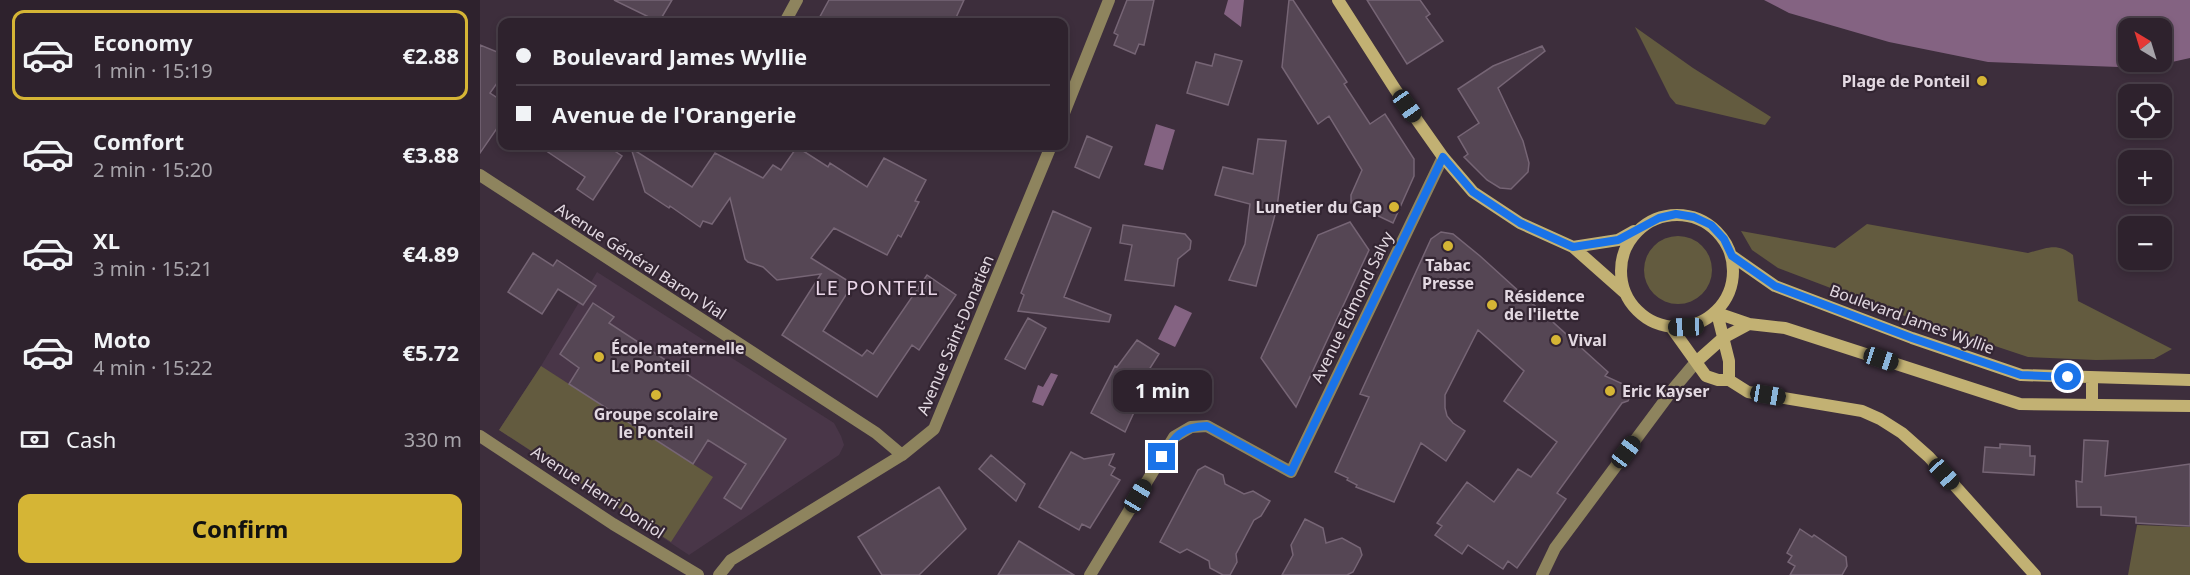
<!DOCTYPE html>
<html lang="en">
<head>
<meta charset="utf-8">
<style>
  :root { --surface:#2e222d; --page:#3a2f39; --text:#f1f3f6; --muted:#a7a4aa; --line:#493f49; --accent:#d5b535 }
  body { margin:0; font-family:"Noto Sans",sans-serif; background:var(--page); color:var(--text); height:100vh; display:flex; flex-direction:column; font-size:22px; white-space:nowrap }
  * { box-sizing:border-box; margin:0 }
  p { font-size:20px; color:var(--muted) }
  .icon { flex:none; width:33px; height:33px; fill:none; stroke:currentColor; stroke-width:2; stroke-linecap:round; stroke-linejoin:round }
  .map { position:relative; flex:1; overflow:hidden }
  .drawer { display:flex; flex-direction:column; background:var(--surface); width:480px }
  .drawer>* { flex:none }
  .hud { position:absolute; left:18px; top:18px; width:570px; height:132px; border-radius:12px; box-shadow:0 3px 9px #0003,0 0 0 2px var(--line); display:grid; align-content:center; height:132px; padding:0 18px; background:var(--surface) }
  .needle { width:39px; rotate:322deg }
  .buttons { position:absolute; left:1638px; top:18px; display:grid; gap:12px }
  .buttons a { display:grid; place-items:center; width:54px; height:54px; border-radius:12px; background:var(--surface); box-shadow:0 3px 9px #0003,0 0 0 2px var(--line); font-size:30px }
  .end { position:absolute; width:27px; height:27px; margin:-14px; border:8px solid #1a73e8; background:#fff; box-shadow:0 0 0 3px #fff }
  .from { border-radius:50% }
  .bubble { position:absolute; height:42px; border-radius:12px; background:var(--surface); box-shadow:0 3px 9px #0003,0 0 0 2px var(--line); font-size:20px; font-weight:700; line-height:42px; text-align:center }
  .car { position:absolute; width:18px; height:36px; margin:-18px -9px; border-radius:8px; box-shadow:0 0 4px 2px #0007; background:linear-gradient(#222 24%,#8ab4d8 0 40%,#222 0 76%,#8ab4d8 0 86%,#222 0) }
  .hud b { display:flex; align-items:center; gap:21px; height:57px; font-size:22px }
  .hud b+b { border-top:2px solid var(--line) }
  .hud i { width:15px; height:15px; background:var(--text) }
  ul { padding:10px 0 0; list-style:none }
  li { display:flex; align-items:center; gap:18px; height:90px; margin:0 12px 9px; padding:0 6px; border:3px solid transparent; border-radius:12px }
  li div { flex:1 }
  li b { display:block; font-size:22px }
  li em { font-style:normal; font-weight:700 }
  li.active { border-color:var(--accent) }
  li>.icon { width:54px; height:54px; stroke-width:1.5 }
  .pay { display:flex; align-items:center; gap:15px; height:66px; padding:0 18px; font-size:22px }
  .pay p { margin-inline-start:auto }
  .action { display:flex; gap:12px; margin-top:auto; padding:12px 18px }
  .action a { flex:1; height:69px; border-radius:12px; background:var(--accent); color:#111; font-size:24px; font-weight:700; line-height:69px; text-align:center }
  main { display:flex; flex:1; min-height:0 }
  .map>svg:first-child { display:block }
  .built { fill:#493648 }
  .green { fill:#635b3f }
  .water { fill:#846382; fill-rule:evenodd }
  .building { fill:#554654; stroke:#766575; stroke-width:1.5 }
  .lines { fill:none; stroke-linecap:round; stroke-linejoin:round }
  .street { stroke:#8e845e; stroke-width:12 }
  .secondary { stroke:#c2b173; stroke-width:12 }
  .route { stroke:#1a73e8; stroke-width:8 }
  .poi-dot { fill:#d5b535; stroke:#332532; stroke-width:2 }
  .labels { text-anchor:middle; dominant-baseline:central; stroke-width:4.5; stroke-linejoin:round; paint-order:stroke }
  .poi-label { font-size:16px; font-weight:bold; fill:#e3d9e2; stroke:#332532; text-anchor:start }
  .street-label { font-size:16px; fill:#e3d9e2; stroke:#332532 }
  .quarter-label { font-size:20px; letter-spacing:1.5px; fill:#e9d6e8; stroke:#332532 }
</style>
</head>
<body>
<main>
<section class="drawer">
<ul>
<li class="active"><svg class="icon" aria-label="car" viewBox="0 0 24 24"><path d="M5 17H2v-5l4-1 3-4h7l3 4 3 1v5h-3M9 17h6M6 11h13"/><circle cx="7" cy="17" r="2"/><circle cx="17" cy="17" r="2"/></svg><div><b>Economy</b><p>1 min · 15:19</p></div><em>€2.88</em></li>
<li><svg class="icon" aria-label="car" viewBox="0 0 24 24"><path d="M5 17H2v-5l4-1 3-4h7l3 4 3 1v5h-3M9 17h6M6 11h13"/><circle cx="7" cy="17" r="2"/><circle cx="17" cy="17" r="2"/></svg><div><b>Comfort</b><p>2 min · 15:20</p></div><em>€3.88</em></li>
<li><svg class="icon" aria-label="car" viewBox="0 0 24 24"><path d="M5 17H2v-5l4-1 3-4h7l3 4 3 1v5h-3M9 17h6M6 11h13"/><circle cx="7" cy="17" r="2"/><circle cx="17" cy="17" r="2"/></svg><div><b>XL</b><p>3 min · 15:21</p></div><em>€4.89</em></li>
<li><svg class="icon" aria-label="car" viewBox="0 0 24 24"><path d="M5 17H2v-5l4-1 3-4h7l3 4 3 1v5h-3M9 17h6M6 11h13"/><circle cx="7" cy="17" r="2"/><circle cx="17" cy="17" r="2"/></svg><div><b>Moto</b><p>4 min · 15:22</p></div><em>€5.72</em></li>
</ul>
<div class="pay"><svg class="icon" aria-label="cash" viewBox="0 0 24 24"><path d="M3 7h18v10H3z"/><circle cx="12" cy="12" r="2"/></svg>Cash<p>330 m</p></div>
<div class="action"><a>Confirm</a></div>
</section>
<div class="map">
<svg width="1710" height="575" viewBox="0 0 1710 575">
  <rect width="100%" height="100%" fill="#3d2e3c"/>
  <path class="built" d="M117 272 354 423 361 436 364 445 359 455 209 555 19 430 61 366Z"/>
  <path class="green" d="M1155 27 1213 68 1291 117 1285 125 1196 104 1190 97Z
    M1387 224 1548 253C1567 248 1577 242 1593 255L1598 301 1692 349 1674 359 1616 360 1548 357 1419 314 1298 268 1272 250 1261 231 1355 248Z
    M1164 270a34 34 0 1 1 68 0a34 34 0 1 1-68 0Z
    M61 366 233 477 191 542 19 430Z
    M1657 525 1710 527V575H1648Z"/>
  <path class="water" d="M748 0H764L761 27 744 14Z
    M1284 0H1710V58L1665 68 1508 62 1409 42 1309 13ZM1648 28H1682V62H1648Z
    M676 124 695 130 683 170 664 165Z
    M695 305 712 313 695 347 678 339Z
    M571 373 578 375 563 406 552 402 558 385 563 387Z"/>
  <path class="building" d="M134 0H192L179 22Z
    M349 0H484L474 22H337Z
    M647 0H674L664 45 659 44 655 54 634 45 638 35 634 33Z
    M809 0H813L867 82 864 84 890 124 905 114 934 159V176L913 223 871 203V195L882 170 849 116 838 124 802 67Z
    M887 0H940L950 14 946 17 963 41 927 64Z
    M0 45 22 54V76L10 93 22 101V121L0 153Z
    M1062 46 1065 51 1018 88 1043 141 1049 163 1048 172 1031 189 1020 188 1007 180 984 157 988 154 978 137 999 123 978 89 1013 66Z
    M735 54 762 61 748 105 707 93 716 62 732 66Z
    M607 136 632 147 619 178 595 167Z
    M778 139 806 141 797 207 776 286 749 280 765 244 770 204 735 195 743 167 773 174Z
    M59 146H127L142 156 113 200 97 189 105 177Z
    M317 147 348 167 350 163 387 187 404 158 446 180 435 201 439 202 421 237 418 235 407 255 354 228 331 258 373 284 343 331 382 356 387 350 393 354 447 275 476 295 439 350 432 345 397 397 302 335 341 274 297 280 283 267 268 262 265 259 250 198 232 224 223 221 220 227 190 206 189 208 165 192 151 148 212 187 235 153 283 178 293 165 301 170Z
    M573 211 611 228 584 297 631 315 629 322 538 311 544 295 541 293Z
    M870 222 889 250 816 407 781 358 838 235Z
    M643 225 705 234 711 241 710 249 698 259 694 286 645 280 652 245 640 243Z
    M961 232 973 234 1000 256 1128 372 1125 376 1154 389 1148 401 1142 403 1077 493 1086 499 1037 568 1028 561 1023 569 988 545 982 554 955 535 962 526 957 523 987 482 1014 502 1038 469 1051 477 1077 442 1024 401 1044 371 998 330 965 395V408L967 416 973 423 985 431 966 461 941 443 914 502 876 487 877 485 867 480 868 478 855 472 889 397 880 394 951 239Z
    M53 253 73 266 77 260 116 286 103 305 78 289 62 314 28 292Z
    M113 303 134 317 129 323 306 439 261 509 244 498 266 464 228 440 213 464 89 384 99 368 80 354Z
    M548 318 566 328 545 369 525 359Z
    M657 340 679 354 665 376 675 382 666 399 661 397 645 432 611 413 635 366 637 367Z
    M1604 440 1628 441 1625 476 1710 464V526L1656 523V517L1621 515V507H1597L1596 481 1602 482Z
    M1520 444 1550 446V456H1555L1554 475 1503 472 1505 447 1520 448Z
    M591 452 604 459 634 454 629 465 635 468 631 475 640 480 610 528 602 524 599 530 559 507Z
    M511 455 545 484 536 501 499 469Z
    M725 466 743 475 745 484 764 494 773 491 790 501 781 516 774 520 756 554 757 562 750 575H743L730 568 729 561 707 549 700 553 680 542 718 470Z
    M459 487 486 529 439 575H402L378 537Z
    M825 519 843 528 846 543 862 538 880 548 882 555 873 572 867 575H802L813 555 811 545Z
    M1320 529 1332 537 1334 535 1366 557 1367 566 1362 575H1310L1315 566 1308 562 1312 556 1307 553Z
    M539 541 594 575H518Z"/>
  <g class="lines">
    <path class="street" d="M305 22 317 0
      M584 113 629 0
      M0 175 396 433 422 455
      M0 436 133 524 218 575
      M239 575 251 560 422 455 454 429 571 146
      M610 575 694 437 711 427 727 426 811 472 963 157
      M1062 575 1075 548 1194 388 1216 362"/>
    <path class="secondary" d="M858 0 915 89 963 157 993 192 1040 223 1093 247 1145 293
      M1141 271a56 56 0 1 1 112 0a56 56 0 1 1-112 0Z
      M1093 247 1138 240 1154 231
      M1252 256 1295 286 1432 338 1541 375 1710 380
      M1237 313 1269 324 1305 328 1540 404 1710 406
      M1237 313 1249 361V380
      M1191 327 1226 376 1238 380H1249L1268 392 1382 411 1400 419 1422 433 1449 457 1555 575
      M1216 362 1243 338 1269 324
      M1612 405V378"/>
  </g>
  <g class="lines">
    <path class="route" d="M682 457C695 436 701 427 727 426L811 472 963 157 993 192 1040 223 1093 247 1138 240 1179 218 1196 214 1214 217 1231 225 1244 239 1252 256 1295 286 1432 338 1541 375 1588 377"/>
  </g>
  <g class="poi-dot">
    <circle cx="1502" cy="81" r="6"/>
    <circle cx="914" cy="207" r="6"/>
    <circle cx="968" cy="246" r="6"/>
    <circle cx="1012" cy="305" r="6"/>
    <circle cx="1076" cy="340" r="6"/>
    <circle cx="119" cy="357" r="6"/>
    <circle cx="1130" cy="391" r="6"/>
    <circle cx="176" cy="395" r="6"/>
  </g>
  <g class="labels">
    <g class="poi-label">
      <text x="1490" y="81" text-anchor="end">Plage de Ponteil</text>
      <text x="902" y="207" text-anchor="end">Lunetier du Cap</text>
      <text x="968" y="265" text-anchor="middle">Tabac<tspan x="968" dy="18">Presse</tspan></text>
      <text x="1024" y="296">Résidence<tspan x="1024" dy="18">de l'ilette</tspan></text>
      <text x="1088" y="340">Vival</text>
      <text x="131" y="348">École maternelle<tspan x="131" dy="18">Le Ponteil</tspan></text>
      <text x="1142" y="391">Eric Kayser</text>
      <text x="176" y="414" text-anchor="middle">Groupe scolaire<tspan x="176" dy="18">le Ponteil</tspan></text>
    </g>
    <g class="street-label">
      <text transform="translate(161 261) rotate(33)">Avenue Général Baron Vial</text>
      <text transform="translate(872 307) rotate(-64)">Avenue Edmond Salvy</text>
      <text transform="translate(1432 319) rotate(20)">Boulevard James Wyllie</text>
      <text transform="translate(475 335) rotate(-67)">Avenue Saint-Donatien</text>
      <text transform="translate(118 492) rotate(33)">Avenue Henri Doniol</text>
    </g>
    <g class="quarter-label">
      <text x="397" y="287">LE PONTEIL</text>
    </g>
  </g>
</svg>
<div class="buttons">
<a><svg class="needle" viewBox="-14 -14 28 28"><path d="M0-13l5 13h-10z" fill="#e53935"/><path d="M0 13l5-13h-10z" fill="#a7a4aa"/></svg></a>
<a><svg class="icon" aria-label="locate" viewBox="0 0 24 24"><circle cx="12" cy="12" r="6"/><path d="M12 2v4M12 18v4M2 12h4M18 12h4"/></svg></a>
<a>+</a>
<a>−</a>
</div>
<i class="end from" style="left:1588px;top:377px"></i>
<i class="end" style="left:682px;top:457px"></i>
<div class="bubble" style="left:633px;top:370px;width:99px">1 min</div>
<i class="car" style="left:927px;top:106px;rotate:145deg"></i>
<i class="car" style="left:1206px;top:327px;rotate:268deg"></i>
<i class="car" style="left:1401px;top:359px;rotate:108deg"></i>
<i class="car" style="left:1288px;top:395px;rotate:100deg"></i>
<i class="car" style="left:1146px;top:452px;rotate:37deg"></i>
<i class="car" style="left:1464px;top:474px;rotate:138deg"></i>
<i class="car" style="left:658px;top:496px;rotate:31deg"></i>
<div class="hud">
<b><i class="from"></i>Boulevard James Wyllie</b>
<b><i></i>Avenue de l'Orangerie</b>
</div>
</div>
</main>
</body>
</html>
